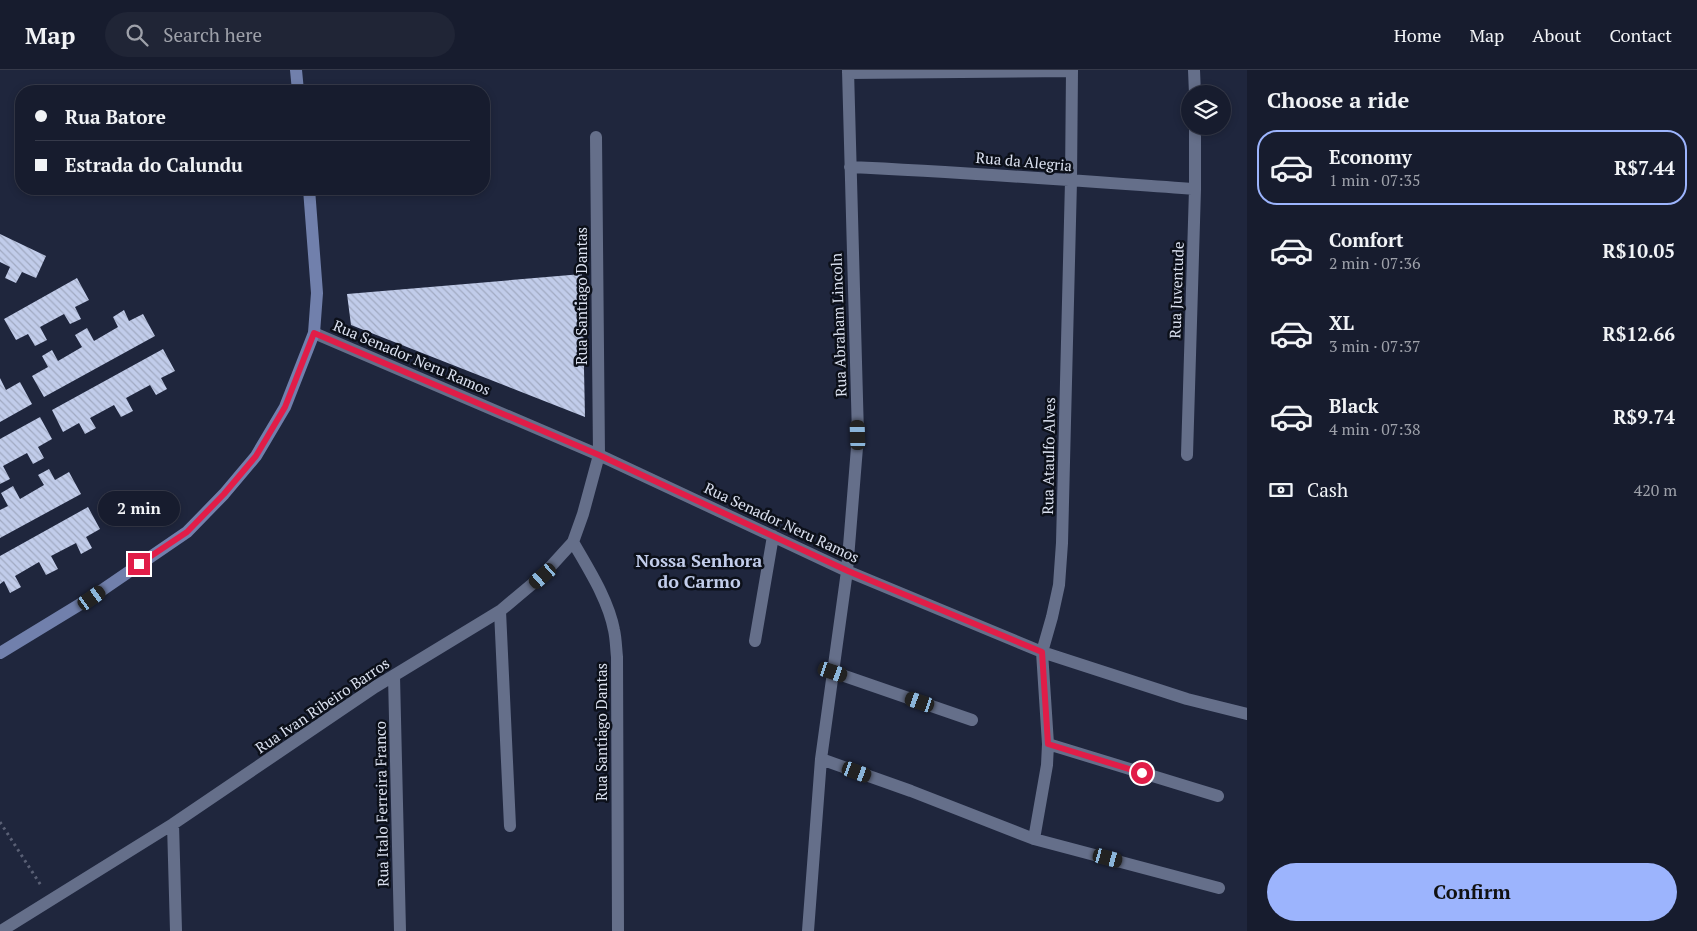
<!DOCTYPE html>
<html lang="en">
<head>
<meta charset="utf-8">
<style>
  :root { --surface:#171c2e; --page:#202536; --text:#f1f3f6; --muted:#9ea1aa; --line:#363a4a; --accent:#9cb4fd }
  body { margin:0; font-family:"PT Serif",serif; background:var(--page); color:var(--text); height:100vh; display:flex; flex-direction:column; font-size:19px; white-space:nowrap }
  * { box-sizing:border-box; margin:0 }
  p { font-size:16px; color:var(--muted) }
  .icon { flex:none; width:28px; height:28px; fill:none; stroke:currentColor; stroke-width:2; stroke-linecap:round; stroke-linejoin:round }
  .map { position:relative; flex:1; overflow:hidden }
  .sheet { display:flex; flex-direction:column; background:var(--surface); width:450px }
  .sheet>* { flex:none }
  .banner { position:absolute; left:15px; top:15px; width:475px; height:110px; border-radius:20px; box-shadow:0 2px 8px #0003,0 0 0 1px var(--line); display:grid; align-content:center; height:110px; padding:0 20px; background:var(--surface) }
  .tools { position:absolute; left:1181px; top:15px; display:grid; gap:10px }
  .tools a { display:grid; place-items:center; width:50px; height:50px; border-radius:50%; background:var(--surface); box-shadow:0 2px 8px #0003,0 0 0 1px var(--line); font-size:25px }
  .end { position:absolute; width:22px; height:22px; margin:-11px; border:6px solid #e11d48; background:#fff; box-shadow:0 0 0 2px #fff }
  .from { border-radius:50% }
  .bubble { position:absolute; height:35px; border-radius:18px; background:var(--surface); box-shadow:0 2px 8px #0003,0 0 0 1px var(--line); font-size:16px; font-weight:700; line-height:35px; text-align:center }
  .car { position:absolute; width:15px; height:30px; margin:-15px -8px; border-radius:6px; box-shadow:0 0 4px 1px #0007; background:linear-gradient(#222 24%,#8ab4d8 0 40%,#222 0 76%,#8ab4d8 0 86%,#222 0) }
  .banner b { display:flex; align-items:center; gap:18px; height:48px; font-size:19px }
  .banner b+b { border-top:1px solid var(--line) }
  .banner i { width:12px; height:12px; background:var(--text) }
  ul { padding:0; list-style:none }
  li { display:flex; align-items:center; gap:15px; height:75px; margin:0 10px 8px; padding:0 10px; border:2px solid transparent; border-radius:20px }
  li div { flex:1 }
  li b { display:block; font-size:19px }
  li em { font-style:normal; font-weight:700 }
  li.current { border-color:var(--accent) }
  li>.icon { width:45px; height:45px; stroke-width:1.5 }
  h2 { padding:0 20px; font-size:22px; line-height:60px }
  .pay { display:flex; align-items:center; gap:12px; height:55px; padding:0 20px; font-size:19px }
  .pay p { margin-inline-start:auto }
  .action { display:flex; gap:10px; margin-top:auto; padding:10px 20px }
  .action a { flex:1; height:58px; border-radius:30px; background:var(--accent); color:#111; font-size:20px; font-weight:700; line-height:58px; text-align:center }
  header { display:flex; align-items:center; gap:30px; box-sizing:border-box; height:70px; padding:0 25px; background:var(--surface); border-bottom:1px solid var(--line) }
  header strong { font-size:24px }
  nav { display:flex; gap:28px; margin-inline-start:auto; font-size:18px }
  .search { width:350px; height:45px; background:var(--page); display:flex; align-items:center; gap:12px; box-sizing:border-box; padding:0 18px; border-radius:28px; color:var(--muted); font-size:19px }
  main { display:flex; flex:1; min-height:0 }
  .map>svg:first-child { display:block }
  .building { fill:url(#building-back-hatch) }
  .lines { fill:none; stroke-linecap:round; stroke-linejoin:round }
  .path { stroke:#5a6075; stroke-width:3; stroke-dasharray:2.5 4; stroke-linecap:butt }
  .street { stroke:#656f8a; stroke-width:12 }
  .secondary { stroke:#7180ac; stroke-width:12 }
  .route { stroke:#e11d48; stroke-width:6 }
  .labels { text-anchor:middle; dominant-baseline:central; stroke-width:5; stroke-linejoin:round; paint-order:stroke }
  .street-label { font-size:15px; fill:#dbe1f0; stroke:#0c101a }
  .quarter-label { font-size:18px; font-weight:bold; fill:#c2cdeb; stroke:#0c101a }
</style>
</head>
<body>
<header>
<strong>Map</strong>
<div class="search"><svg class="icon" aria-label="search" viewBox="0 0 24 24"><circle cx="10" cy="10" r="6"/><path d="M15 15l6 6"/></svg>Search here</div>
<nav><a>Home</a><a>Map</a><a>About</a><a>Contact</a></nav>
</header>
<main>
<div class="map">
<svg width="1247" height="861" viewBox="0 0 1247 861">
  <defs>
    <pattern id="building-back-hatch" width="6" height="6" patternUnits="userSpaceOnUse" patternTransform="scale(1.25)"><rect width="6" height="6" fill="#c1ccea"/><path d="M-1 5l2 2M0 0l6 6M5-1l2 2" fill="none" stroke="#a1aac2"/></pattern>
  </defs>
  <rect width="100%" height="100%" fill="#1f263d"/>
  <path class="building" d="M0 164 46 186 36 208 22 202 16 213 5 208 10 197 0 192Z
    M582 204 585 347 351 255 347 224Z
    M77 208 89 230 75 237 81 249 70 254 64 244 40 257 47 270 35 276 28 264 16 270 4 249Z
    M124 240 129 251 143 244 155 266 44 327 32 306 48 297 42 286 52 280 58 291 82 277 75 265 87 258 94 271 118 257 113 247Z
    M163 279 175 301 161 308 167 319 156 325 150 315 126 328 133 341 121 347 114 335 90 348 96 358 85 364 79 353 63 362 52 340Z
    M0 308 6 320 20 312 32 334 0 352Z
    M40 347 52 369 38 377 44 388 33 394 27 383 3 396 10 409 0 414V369Z
    M49 399 55 410 69 402 81 424 0 468V440L8 436 1 423 13 416 20 429 44 415 38 405Z
    M88 437 100 459 86 467 92 478 81 484 76 473 51 486 58 499 46 505 39 492 15 506 21 517 10 523 4 511 0 514V486Z"/>
  <g class="lines">
    <path class="path" d="M0 752 42 817"/>
    <path class="street" d="M1194 0 1195 24
      M848 3 1072 1
      M850 97C965 102 1080 111 1195 119
      M314 263 599 385 847 501 1042 582 1187 629 1247 644
      M1187 385 1195 119V56
      M573 472C589 500 608 529 614 560 616 569 616 578 617 587L618 861
      M500 541 510 756
      M755 571 773 466
      M833 602 972 650
      M394 606 400 861
      M1048 674 1218 726
      M821 689 911 721 1034 769 1219 818
      M173 754 176 861
      M1034 769 1047 695 1048 674 1042 582 1052 547 1059 515 1062 473 1071 111 1072 0
      M1 861 173 754 375 617 500 541 543 505 573 472 583 444 599 385 596 67
      M808 861 821 689 847 501 858 365 848 0"/>
    <path class="secondary" d="M296 0 298 21
      M0 583 92 527 187 462 224 424 256 386 285 337 314 263 317 223 309 119"/>
  </g>
  <g class="lines">
    <path class="route" d="M139 494 187 462 224 424 256 386 285 337 314 263 599 385 848 501 1042 582 1048 674 1142 703"/>
  </g>
  <g class="labels">
    <g class="street-label">
      <text transform="translate(1024 91) rotate(5)">Rua da Alegria</text>
      <text transform="translate(1176 220) rotate(-88)">Rua Juventude</text>
      <text transform="translate(581 226) rotate(-90)">Rua Santiago Dantas</text>
      <text transform="translate(838 255) rotate(-92)">Rua Abraham Lincoln</text>
      <text transform="translate(412 287) rotate(23)">Rua Senador Neru Ramos</text>
      <text transform="translate(1048 386) rotate(-89)">Rua Ataulfo Alves</text>
      <text transform="translate(782 452) rotate(25)">Rua Senador Neru Ramos</text>
      <text transform="translate(322 635) rotate(-34)">Rua Ivan Ribeiro Barros</text>
      <text transform="translate(601 662) rotate(-90)">Rua Santiago Dantas</text>
      <text transform="translate(381 734) rotate(-91)">Rua Italo Ferreira Franco</text>
    </g>
    <g class="quarter-label">
      <text x="699" y="490">Nossa Senhora<tspan x="699" dy="21">do Carmo</tspan></text>
    </g>
  </g>
</svg>
<div class="tools">
<a><svg class="icon" aria-label="layers" viewBox="0 0 24 24"><path d="M12 4l9 5-9 5-9-5zM3 14l9 5 9-5"/></svg></a>
</div>
<i class="end from" style="left:1142px;top:703px"></i>
<i class="end" style="left:139px;top:494px"></i>
<div class="bubble" style="left:98px;top:421px;width:82px">2 min</div>
<i class="car" style="left:858px;top:365px;rotate:358deg"></i>
<i class="car" style="left:543px;top:506px;rotate:229deg"></i>
<i class="car" style="left:92px;top:528px;rotate:55deg"></i>
<i class="car" style="left:833px;top:602px;rotate:109deg"></i>
<i class="car" style="left:920px;top:632px;rotate:289deg"></i>
<i class="car" style="left:857px;top:702px;rotate:110deg"></i>
<i class="car" style="left:1108px;top:788px;rotate:105deg"></i>
<div class="banner">
<b><i class="from"></i>Rua Batore</b>
<b><i></i>Estrada do Calundu</b>
</div>
</div>
<section class="sheet">
<h2>Choose a ride</h2>
<ul>
<li class="current"><svg class="icon" aria-label="car" viewBox="0 0 24 24"><path d="M5 17H2v-5l4-1 3-4h7l3 4 3 1v5h-3M9 17h6M6 11h13"/><circle cx="7" cy="17" r="2"/><circle cx="17" cy="17" r="2"/></svg><div><b>Economy</b><p>1 min · 07:35</p></div><em>R$7.44</em></li>
<li><svg class="icon" aria-label="car" viewBox="0 0 24 24"><path d="M5 17H2v-5l4-1 3-4h7l3 4 3 1v5h-3M9 17h6M6 11h13"/><circle cx="7" cy="17" r="2"/><circle cx="17" cy="17" r="2"/></svg><div><b>Comfort</b><p>2 min · 07:36</p></div><em>R$10.05</em></li>
<li><svg class="icon" aria-label="car" viewBox="0 0 24 24"><path d="M5 17H2v-5l4-1 3-4h7l3 4 3 1v5h-3M9 17h6M6 11h13"/><circle cx="7" cy="17" r="2"/><circle cx="17" cy="17" r="2"/></svg><div><b>XL</b><p>3 min · 07:37</p></div><em>R$12.66</em></li>
<li><svg class="icon" aria-label="car" viewBox="0 0 24 24"><path d="M5 17H2v-5l4-1 3-4h7l3 4 3 1v5h-3M9 17h6M6 11h13"/><circle cx="7" cy="17" r="2"/><circle cx="17" cy="17" r="2"/></svg><div><b>Black</b><p>4 min · 07:38</p></div><em>R$9.74</em></li>
</ul>
<div class="pay"><svg class="icon" aria-label="cash" viewBox="0 0 24 24"><path d="M3 7h18v10H3z"/><circle cx="12" cy="12" r="2"/></svg>Cash<p>420 m</p></div>
<div class="action"><a>Confirm</a></div>
</section>
</main>
</body>
</html>
